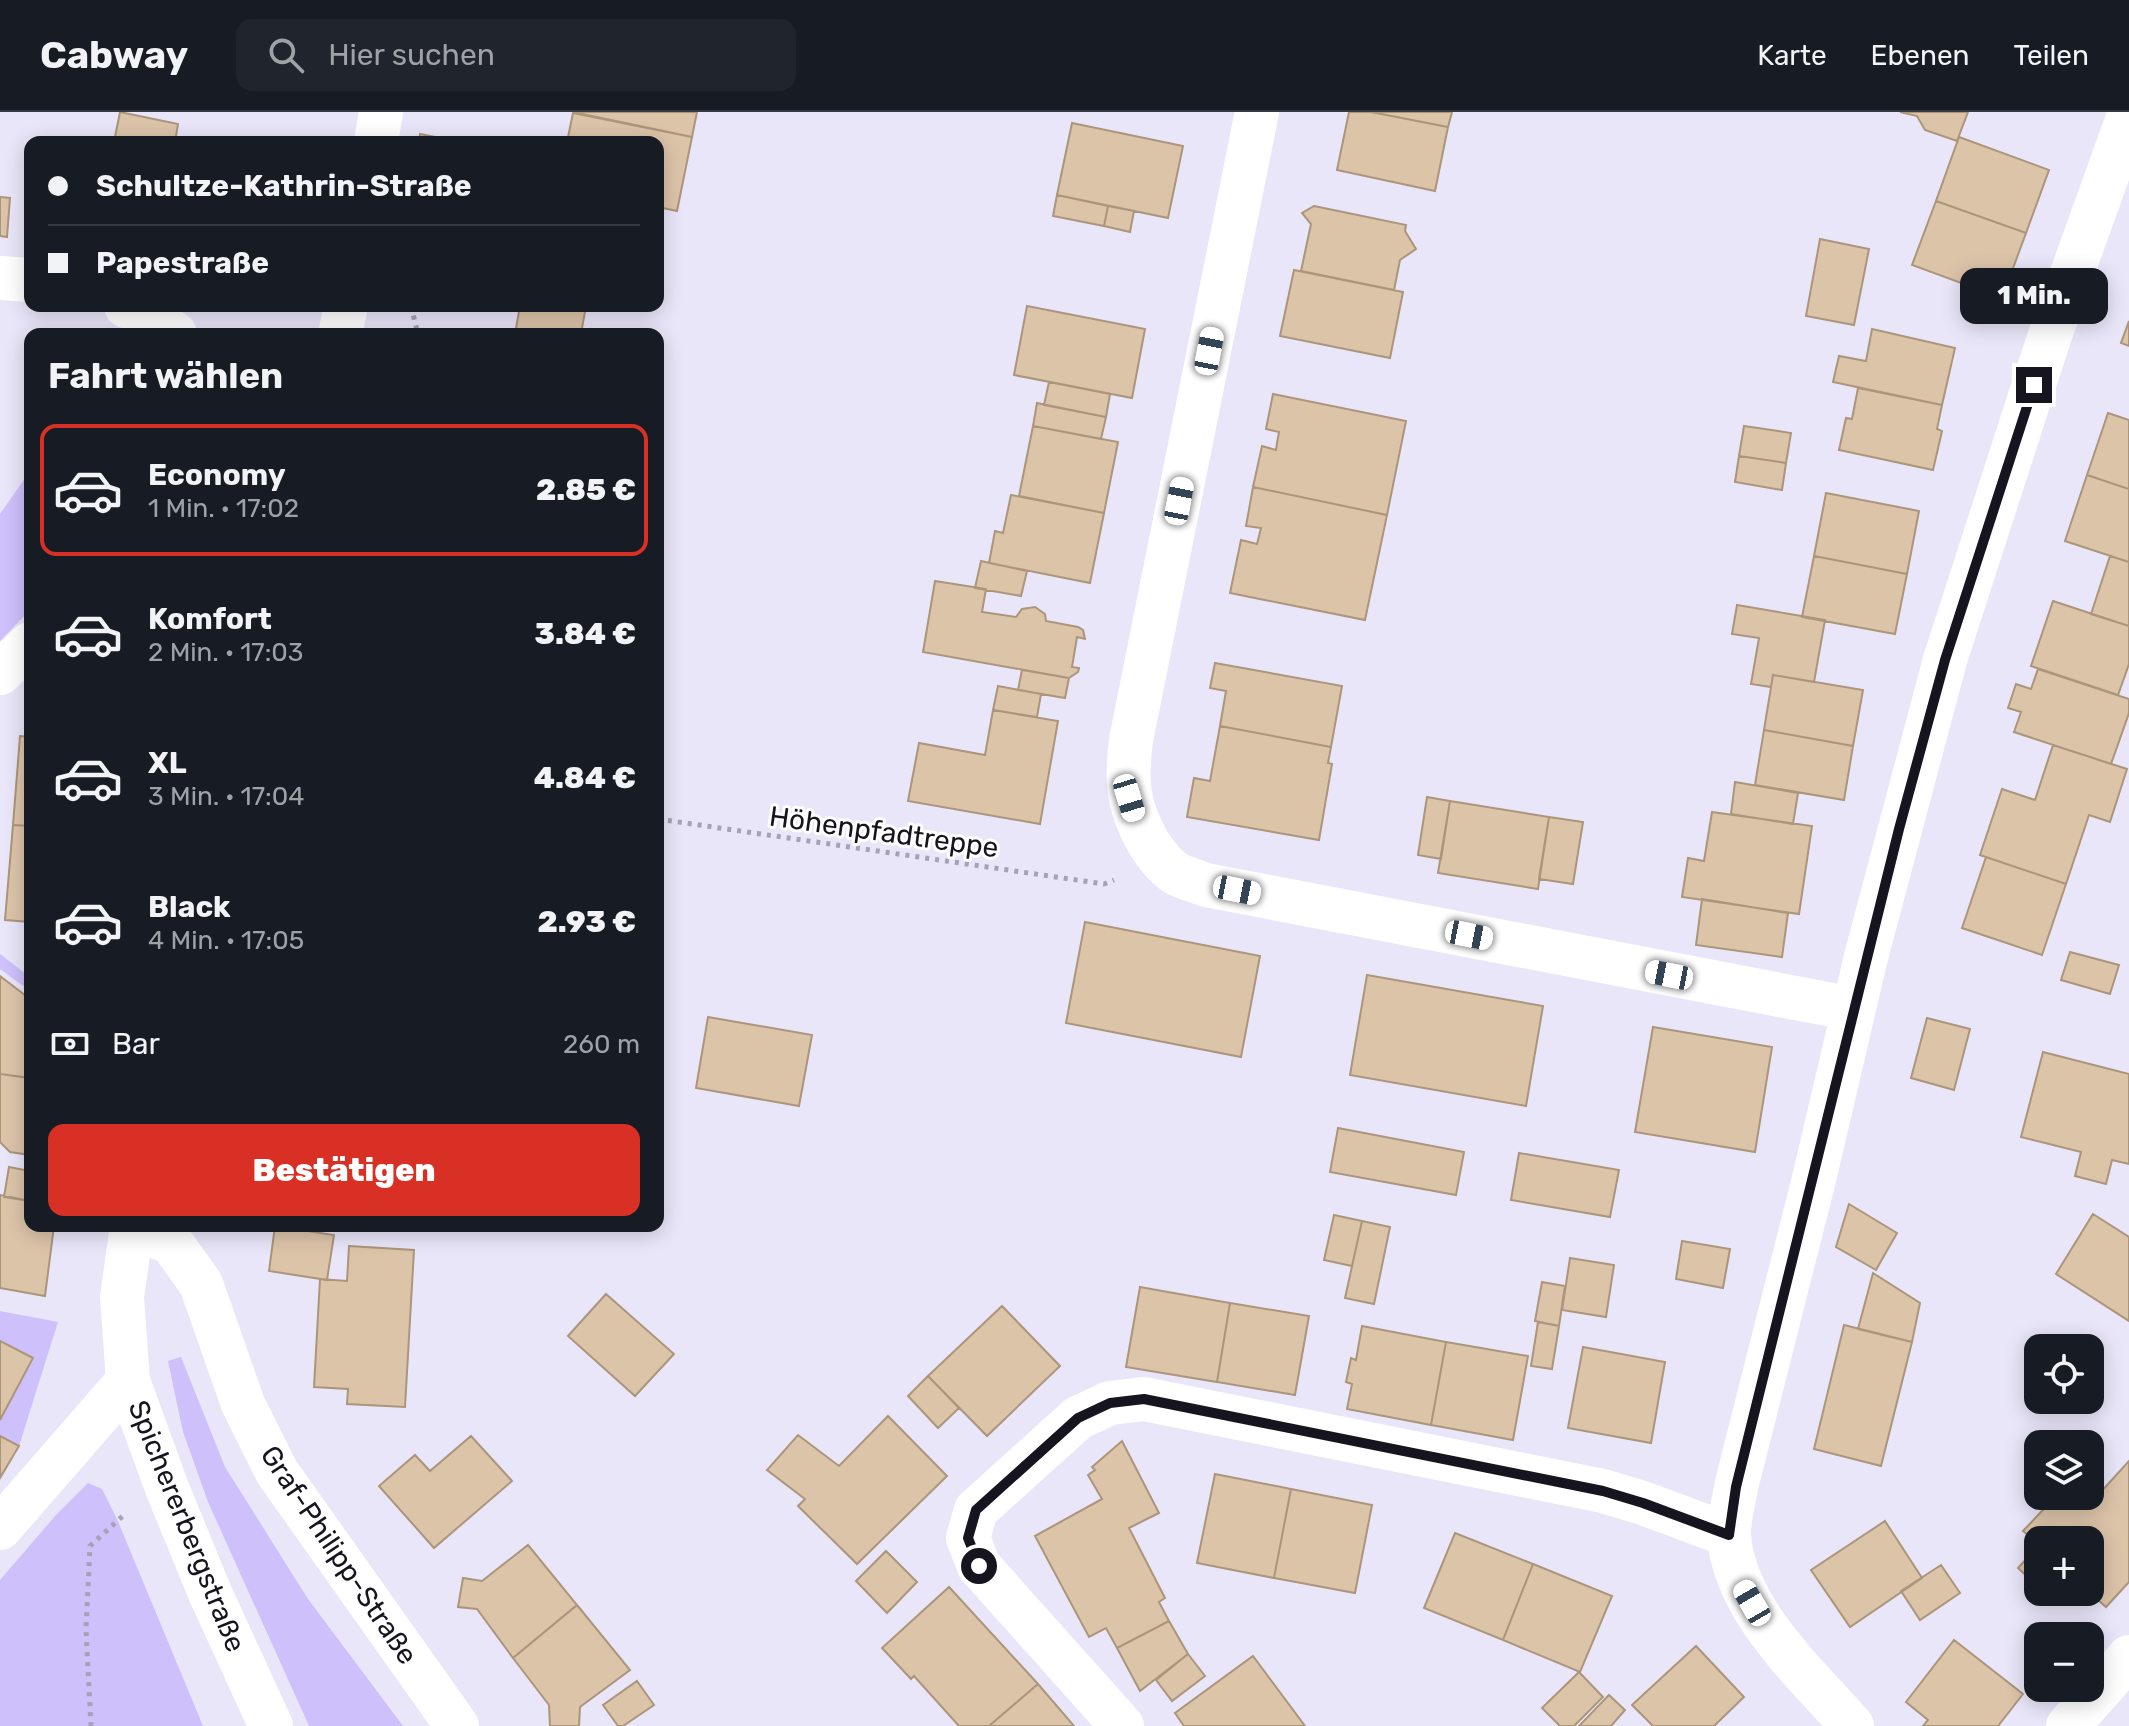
<!DOCTYPE html>
<html lang="de">
<head>
<meta charset="utf-8">
<style>
  :root { --surface:#171b24; --page:#20242c; --text:#f1f3f6; --muted:#9ea1a6; --line:#363941; --accent:#d93025 }
  body { margin:0; font-family:Rubik,sans-serif; background:var(--page); color:var(--text); height:100vh; display:flex; flex-direction:column; font-size:30px; white-space:nowrap }
  * { box-sizing:border-box; margin:0 }
  p { font-size:26px; color:var(--muted) }
  .icon { flex:none; width:44px; height:44px; fill:none; stroke:currentColor; stroke-width:2; stroke-linecap:round; stroke-linejoin:round }
  .map { position:relative; flex:1; overflow:hidden }
  .sheet { position:absolute; left:24px; top:216px; width:640px; height:904px; display:flex; flex-direction:column; background:var(--surface); border-radius:16px; box-shadow:0 4px 20px #0003 }
  .sheet>* { flex:none }
  .top-card { position:absolute; left:24px; top:24px; width:640px; height:176px; border-radius:16px; box-shadow:0 4px 20px #0003; display:grid; align-content:center; height:176px; padding:0 24px; background:var(--surface) }
  .buttons { position:absolute; left:2024px; top:1222px; display:grid; gap:16px }
  .buttons a { display:grid; place-items:center; width:80px; height:80px; border-radius:16px; background:var(--surface); box-shadow:0 4px 20px #0003; font-size:40px }
  .end { position:absolute; width:36px; height:36px; margin:-18px; border:10px solid #16141f; background:#fff; box-shadow:0 0 0 4px #fff }
  .from { border-radius:50% }
  .bubble { position:absolute; height:56px; border-radius:16px; background:var(--surface); box-shadow:0 4px 20px #0003; font-size:26px; font-weight:800; line-height:56px; text-align:center }
  .car { position:absolute; width:24px; height:48px; margin:-24px -12px; border-radius:10px; box-shadow:0 0 6px 2px #0007; background:linear-gradient(#fff 24%,#345 0 40%,#fff 0 76%,#345 0 86%,#fff 0) }
  .top-card b { display:flex; align-items:center; gap:28px; height:76px; font-size:30px }
  .top-card b+b { border-top:2px solid var(--line) }
  .top-card i { width:20px; height:20px; background:var(--text) }
  ul { padding:0; list-style:none }
  li { display:flex; align-items:center; gap:24px; height:132px; margin:0 16px 12px; padding:0 8px; border:4px solid transparent; border-radius:16px }
  li div { flex:1 }
  li b { display:block; font-size:30px }
  li em { font-style:normal; font-weight:800 }
  li.active { border-color:var(--accent) }
  li>.icon { width:72px; height:72px; stroke-width:1.5 }
  h2 { padding:0 24px; font-size:36px; line-height:96px }
  .pay { display:flex; align-items:center; gap:20px; height:88px; padding:0 24px; font-size:30px }
  .pay p { margin-inline-start:auto }
  .button { display:flex; gap:16px; margin-top:auto; padding:16px 24px }
  .button a { flex:1; height:92px; border-radius:16px; background:var(--accent); color:#fff; font-size:32px; font-weight:800; line-height:92px; text-align:center }
  header { display:flex; align-items:center; gap:48px; box-sizing:border-box; height:112px; padding:0 40px; background:var(--surface); border-bottom:2px solid var(--line) }
  header strong { font-size:38px }
  nav { display:flex; gap:44px; margin-inline-start:auto; font-size:28px }
  .search { width:560px; height:72px; background:var(--page); display:flex; align-items:center; gap:20px; box-sizing:border-box; padding:0 28px; border-radius:16px; color:var(--muted); font-size:30px }
  .map>svg:first-child { display:block }
  .green { fill:#cec0fb }
  .building { fill:#dcc4a9; stroke:#ab957b; stroke-width:2 }
  .lines { fill:none; stroke-linecap:round; stroke-linejoin:round }
  .path { stroke:#a5a2b3; stroke-width:5; stroke-dasharray:4 6; stroke-linecap:butt }
  .minor { stroke:#fff; stroke-width:44 }
  .route { stroke:#16141f; stroke-width:10 }
  .labels { text-anchor:middle; dominant-baseline:central; stroke-width:6; stroke-linejoin:round; paint-order:stroke }
  .street-label { font-size:28px; fill:#16141f; stroke:#fff }
</style>
</head>
<body>
<header>
<strong>Cabway</strong>
<div class="search"><svg class="icon" aria-label="search" viewBox="0 0 24 24"><circle cx="10" cy="10" r="6"/><path d="M15 15l6 6"/></svg>Hier suchen</div>
<nav><a>Karte</a><a>Ebenen</a><a>Teilen</a></nav>
</header>
<div class="map">
<svg width="2129" height="1614" viewBox="0 0 2129 1614">
  <rect width="100%" height="100%" fill="#eae6fa"/>
  <path class="green" d="M30 359V498L0 529V402Z
    M0 842 30 865V879L0 857Z
    M0 1199 58 1210 19 1334 0 1324V1308L32 1246 0 1229Z
    M181 1245 225 1355 308 1487 403 1614H309L208 1390 183 1320 168 1249Z
    M88 1371 102 1377 117 1407 203 1614H0V1468L56 1403Z"/>
  <path class="building" d="M120 0 178 12 175 30H114Z
    M573 0H697L692 25Z
    M1349 0H1371L1448 15 1435 79 1337 58Z
    M1371 0H1452L1448 15Z
    M1900 0H1968L1957 29 1925 18 1917 4Z
    M573 1 692 25 677 99 658 95V30H567Z
    M1072 11 1183 34 1168 106 1057 83Z
    M420 22 461 30H419Z
    M1959 25 2049 58 2026 121 1936 89Z
    M1057 83 1108 94 1104 114 1053 104Z
    M0 85 10 86 7 125 0 124Z
    M1936 89 2026 121 2002 186 1912 153Z
    M1108 94 1134 99 1130 120 1104 114Z
    M1314 94 1406 113 1405 119 1416 137 1400 148 1394 178 1301 159 1311 112 1302 101Z
    M1820 127 1869 137 1854 213 1806 204Z
    M1294 158 1403 180 1390 246 1280 224Z
    M520 194H586L581 222H515Z
    M1027 194 1145 217 1132 286 1014 263Z
    M2129 209V234L2121 231Z
    M1872 217 1955 236 1942 293 1833 270 1839 244 1866 249Z
    M1049 270 1110 282 1106 305 1044 293Z
    M1858 276 1942 293 1937 317 1942 319 1933 358 1839 338 1846 306 1852 307Z
    M1273 282 1406 309 1387 403 1253 375 1262 334 1276 338 1277 331 1279 320 1266 317Z
    M1037 291 1106 305 1101 327 1033 314Z
    M2108 301 2129 308V377L2087 363Z
    M1033 314 1118 330 1104 401 1019 384Z
    M1744 314 1791 321 1786 351 1739 344Z
    M1739 344 1786 351 1782 378 1735 370Z
    M2087 363 2129 377V450L2065 429Z
    M1253 375 1387 403 1365 508 1230 481 1241 428 1257 432 1261 416 1246 414Z
    M1826 381 1919 399 1907 462 1814 444Z
    M1011 383 1104 401 1090 471 989 451 995 419 1003 421Z
    M1814 444 1907 462 1895 522 1802 505Z
    M2110 444 2129 450V514L2091 502Z
    M981 449 1027 459 1021 484 975 476Z
    M935 469 986 477 982 500 1016 505 1022 497 1035 495 1045 502 1046 509 1078 515 1083 518 1085 527 1077 525 1072 555 1079 556 1078 560 1069 566 923 540Z
    M2053 489 2129 514V552L2118 583 2031 554Z
    M1737 493 1825 508 1814 570 1773 563 1771 575 1751 572 1759 526 1732 522Z
    M1215 551 1342 574 1331 635 1220 614 1226 579 1210 576Z
    M2038 557 2129 587V601L2111 652 2014 620 2021 600 2008 596 2016 572 2031 577Z
    M1022 558 1069 566 1065 586 1018 578Z
    M1773 563 1863 578 1853 634 1764 618Z
    M998 574 1041 582 1037 605 993 598Z
    M993 598 1058 609 1040 712 908 689 919 631 985 643Z
    M1220 614 1331 635 1328 651 1332 652 1319 728 1187 705 1194 666 1210 669Z
    M1764 618 1853 634 1844 688 1755 673Z
    M20 624 30 625V714L13 713Z
    M2053 633 2127 657 2110 710 2089 703 2066 772 1980 743 2002 677 2035 688Z
    M1735 670 1798 681 1793 712 1731 702Z
    M1427 685 1450 689 1441 747 1418 743Z
    M1450 689 1549 705 1538 777 1438 761Z
    M1712 700 1812 714 1799 802 1682 785 1688 746 1704 749Z
    M1549 705 1583 710 1573 772 1539 767Z
    M13 713 30 714V810L5 808Z
    M1986 745 2066 772 2042 843 1962 816Z
    M1702 787 1788 801 1782 845 1696 833Z
    M1085 810 1260 844 1241 945 1066 911Z
    M2070 840 2119 853 2110 882 2061 868Z
    M1367 863 1543 894 1526 994 1350 963Z
    M0 864 30 887V966L0 962Z
    M708 905 812 923 799 994 696 976Z
    M1927 906 1970 917 1954 978 1911 966Z
    M1653 915 1772 935 1755 1040 1635 1020Z
    M2043 940 2129 962V1052L2112 1048 2106 1072 2075 1064 2081 1040 2021 1025Z
    M0 962 30 966V1043L10 1040 0 1030Z
    M1338 1016 1464 1040 1456 1083 1330 1060Z
    M1519 1041 1619 1058 1610 1105 1511 1088Z
    M9 1055 30 1059V1089L4 1085Z
    M0 1083 30 1089V1114H54L45 1184 0 1176Z
    M1849 1092 1897 1121 1876 1158 1836 1135Z
    M2093 1102 2129 1125V1209L2056 1162Z
    M1334 1103 1362 1109 1352 1154 1324 1148Z
    M1362 1109 1390 1115 1374 1192 1345 1186Z
    M275 1114 334 1123 327 1168 269 1159Z
    M1682 1129 1730 1137 1723 1176 1676 1167Z
    M349 1134 414 1138 405 1295 347 1292 348 1277 314 1275 320 1167 347 1169Z
    M1570 1146 1614 1153 1606 1205 1562 1198Z
    M1873 1161 1920 1191 1912 1230 1858 1217Z
    M1542 1170 1565 1174 1559 1214 1535 1209Z
    M1140 1175 1230 1191 1217 1270 1126 1255Z
    M606 1182 674 1242 635 1284 568 1224Z
    M1230 1191 1309 1204 1295 1283 1217 1270Z
    M1002 1194 1060 1254 987 1324 928 1264Z
    M1538 1210 1559 1214 1552 1257 1531 1254Z
    M1844 1213 1912 1230 1881 1354 1814 1337Z
    M1362 1214 1446 1230 1431 1313 1347 1297 1352 1272 1346 1270 1351 1246 1356 1248Z
    M0 1229 33 1246 0 1308Z
    M1446 1230 1528 1244 1513 1328 1431 1313Z
    M1583 1235 1665 1250 1651 1331 1568 1316Z
    M928 1264 959 1296 938 1316 908 1284Z
    M888 1304 947 1364 857 1452 798 1394 805 1387 767 1358 798 1323 839 1354Z
    M0 1324 19 1334 0 1366Z
    M471 1324 512 1369 434 1436 379 1374 415 1343 430 1359Z
    M1122 1329 1159 1401 1129 1416 1165 1486 1159 1490 1169 1509 1117 1536 1106 1516 1089 1525 1035 1424 1102 1387 1088 1363 1095 1358 1092 1355Z
    M2129 1349V1470L2106 1495 2089 1480 2090 1428H2038V1432L2023 1419 2056 1384H2082L2090 1392Z
    M1215 1362 1291 1377 1274 1466 1197 1451Z
    M1291 1377 1372 1393 1355 1481 1274 1466Z
    M1885 1409 1922 1466 1850 1515 1811 1458Z
    M1455 1421 1533 1452 1503 1528 1424 1496Z
    M528 1433 577 1493 513 1546 477 1497 458 1495 463 1466 482 1469Z
    M2038 1434V1475L2018 1456Z
    M886 1439 917 1470 887 1501 856 1469Z
    M1533 1452 1612 1484 1580 1560 1503 1528Z
    M1941 1453 1960 1481 1920 1508 1901 1479Z
    M949 1475 1038 1572 989 1614H959L914 1564 911 1567 882 1536Z
    M577 1493 630 1558 580 1595 579 1614H550L549 1593 513 1546Z
    M1169 1509 1188 1542 1140 1579 1117 1536Z
    M1954 1528 2023 1582 1998 1614H1923L1928 1608 1906 1590Z
    M1696 1534 1744 1585 1714 1614H1653L1632 1593Z
    M1188 1542 1205 1564 1172 1589 1156 1568Z
    M1253 1544 1305 1614H1184L1175 1601Z
    M1579 1560 1603 1585 1574 1614H1560L1542 1596Z
    M637 1569 654 1593 623 1614H618L603 1593Z
    M1038 1572 1074 1614H989Z
    M1609 1583 1625 1598 1611 1614H1579Z"/>
  <g class="lines">
    <path class="path" d="M411 194 418 222
      M658 707 1104 772 1114 768
      M91 1614 86 1518 90 1434 125 1402"/>
    <path class="minor" d="M1257 0 1131 628C1126 669 1127 693 1148 730 1155 741 1165 755 1177 762 1186 767 1197 769 1206 773L1853 897
      M376 30 381 0
      M0 166 30 168
      M126 194 149 203 175 222
      M340 222 346 194
      M0 561 30 532
      M132 1114 122 1185 128 1269 167 1376 210 1481 271 1614
      M132 1116 171 1130 201 1172 243 1292 277 1360 457 1614
      M0 1416 128 1269
      M1122 1614 979 1454 968 1426 976 1398 1078 1306 1110 1291 1144 1287 1603 1379 1643 1391 1729 1423
      M1852 1614C1805 1560 1735 1499 1729 1424 1728 1409 1734 1390 1736 1375L1814 1067 1866 845 1945 548 2050 223 2129 3
      M2068 1614 2129 1545"/>
  </g>
  <g class="lines">
    <path class="route" d="M979 1454 968 1426 976 1398 1078 1306 1110 1291 1144 1287 1603 1379 1643 1391 1729 1423 1736 1375 1899 717 1945 548 2034 273"/>
  </g>
  <g class="labels">
    <g class="street-label">
      <text transform="translate(884 720) rotate(8)">Höhenpfadtreppe</text>
      <text transform="translate(187 1414) rotate(68)">Spichererbergstraße</text>
      <text transform="translate(339 1443) rotate(56)">Graf-Philipp-Straße</text>
    </g>
  </g>
</svg>
<div class="buttons">
<a><svg class="icon" aria-label="locate" viewBox="0 0 24 24"><circle cx="12" cy="12" r="6"/><path d="M12 2v4M12 18v4M2 12h4M18 12h4"/></svg></a>
<a><svg class="icon" aria-label="layers" viewBox="0 0 24 24"><path d="M12 4l9 5-9 5-9-5zM3 14l9 5 9-5"/></svg></a>
<a>+</a>
<a>−</a>
</div>
<i class="end from" style="left:979px;top:1454px"></i>
<i class="end" style="left:2034px;top:273px"></i>
<div class="bubble" style="left:1960px;top:156px;width:148px">1 Min.</div>
<i class="car" style="left:1209px;top:239px;rotate:11deg"></i>
<i class="car" style="left:1179px;top:389px;rotate:11deg"></i>
<i class="car" style="left:1129px;top:686px;rotate:163deg"></i>
<i class="car" style="left:1237px;top:778px;rotate:101deg"></i>
<i class="car" style="left:1469px;top:823px;rotate:101deg"></i>
<i class="car" style="left:1669px;top:863px;rotate:281deg"></i>
<i class="car" style="left:1752px;top:1491px;rotate:330deg"></i>
<div class="top-card">
<b><i class="from"></i>Schultze-Kathrin-Straße</b>
<b><i></i>Papestraße</b>
</div>
<section class="sheet">
<h2>Fahrt wählen</h2>
<ul>
<li class="active"><svg class="icon" aria-label="car" viewBox="0 0 24 24"><path d="M5 17H2v-5l4-1 3-4h7l3 4 3 1v5h-3M9 17h6M6 11h13"/><circle cx="7" cy="17" r="2"/><circle cx="17" cy="17" r="2"/></svg><div><b>Economy</b><p>1 Min. · 17:02</p></div><em>2.85 €</em></li>
<li><svg class="icon" aria-label="car" viewBox="0 0 24 24"><path d="M5 17H2v-5l4-1 3-4h7l3 4 3 1v5h-3M9 17h6M6 11h13"/><circle cx="7" cy="17" r="2"/><circle cx="17" cy="17" r="2"/></svg><div><b>Komfort</b><p>2 Min. · 17:03</p></div><em>3.84 €</em></li>
<li><svg class="icon" aria-label="car" viewBox="0 0 24 24"><path d="M5 17H2v-5l4-1 3-4h7l3 4 3 1v5h-3M9 17h6M6 11h13"/><circle cx="7" cy="17" r="2"/><circle cx="17" cy="17" r="2"/></svg><div><b>XL</b><p>3 Min. · 17:04</p></div><em>4.84 €</em></li>
<li><svg class="icon" aria-label="car" viewBox="0 0 24 24"><path d="M5 17H2v-5l4-1 3-4h7l3 4 3 1v5h-3M9 17h6M6 11h13"/><circle cx="7" cy="17" r="2"/><circle cx="17" cy="17" r="2"/></svg><div><b>Black</b><p>4 Min. · 17:05</p></div><em>2.93 €</em></li>
</ul>
<div class="pay"><svg class="icon" aria-label="cash" viewBox="0 0 24 24"><path d="M3 7h18v10H3z"/><circle cx="12" cy="12" r="2"/></svg>Bar<p>260 m</p></div>
<div class="button"><a>Bestätigen</a></div>
</section>
</div>
</body>
</html>
